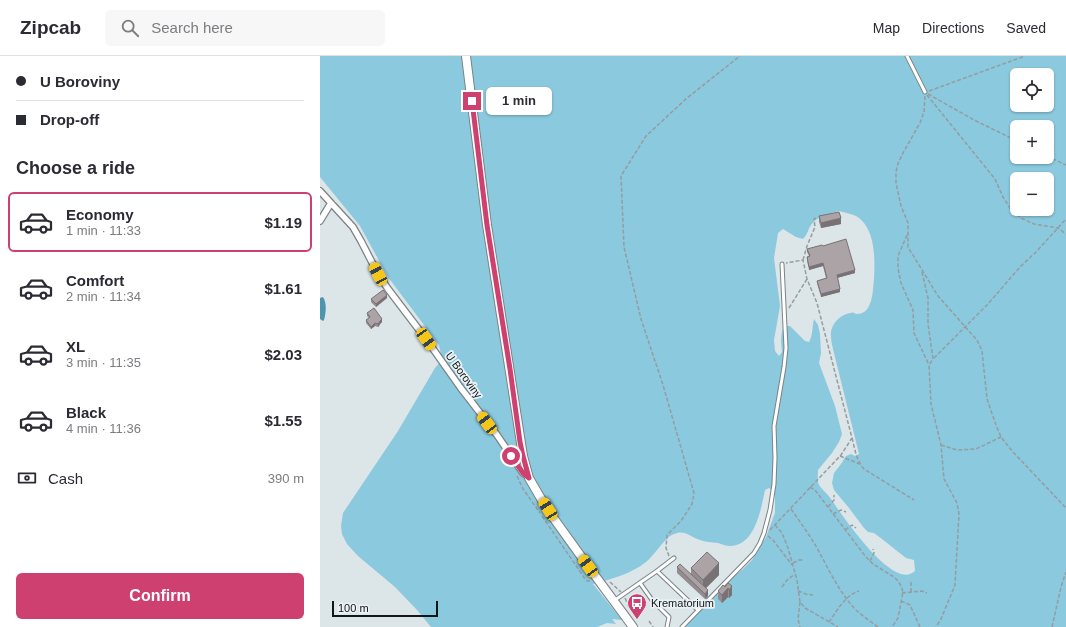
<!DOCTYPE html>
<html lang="en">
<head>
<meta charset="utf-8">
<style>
  :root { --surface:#fff; --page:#f7f7f7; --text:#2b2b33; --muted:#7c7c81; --line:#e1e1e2; --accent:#cd406f }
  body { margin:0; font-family:Helvetica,sans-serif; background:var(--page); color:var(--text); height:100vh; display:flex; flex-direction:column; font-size:15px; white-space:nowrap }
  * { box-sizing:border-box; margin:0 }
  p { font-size:13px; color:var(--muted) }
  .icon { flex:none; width:22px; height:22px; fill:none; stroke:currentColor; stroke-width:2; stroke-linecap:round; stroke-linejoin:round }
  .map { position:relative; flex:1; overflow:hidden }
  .drawer { display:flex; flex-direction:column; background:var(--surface); width:320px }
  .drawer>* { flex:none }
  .guide { display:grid; align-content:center; height:88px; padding:0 16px; background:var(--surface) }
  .fabs { position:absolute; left:690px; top:12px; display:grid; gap:8px }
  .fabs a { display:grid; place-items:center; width:44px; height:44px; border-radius:6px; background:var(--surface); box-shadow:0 1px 3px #0004; font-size:20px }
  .scale { position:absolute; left:12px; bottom:10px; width:106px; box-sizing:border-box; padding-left:4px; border:2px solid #131617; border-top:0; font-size:11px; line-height:14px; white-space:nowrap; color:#131617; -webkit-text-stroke:3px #eaf2f5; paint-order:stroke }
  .end { position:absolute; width:18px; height:18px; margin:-9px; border:5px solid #cd406f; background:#fff; box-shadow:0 0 0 2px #fff }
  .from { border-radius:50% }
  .bubble { position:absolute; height:28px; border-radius:6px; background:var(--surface); box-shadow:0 1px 3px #0004; font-size:13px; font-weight:600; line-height:28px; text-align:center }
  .car { position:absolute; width:12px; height:24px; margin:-12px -6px; border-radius:5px; box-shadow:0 0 3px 1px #0007; background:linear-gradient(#f5c518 24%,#345 0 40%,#f5c518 0 76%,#345 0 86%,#f5c518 0) }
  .guide b { display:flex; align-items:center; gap:14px; height:38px; font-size:15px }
  .guide b+b { border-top:1px solid var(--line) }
  .guide i { width:10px; height:10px; background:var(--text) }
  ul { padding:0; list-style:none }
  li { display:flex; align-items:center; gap:12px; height:60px; margin:0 8px 6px; padding:0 8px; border:2px solid transparent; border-radius:6px }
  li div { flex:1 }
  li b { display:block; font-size:15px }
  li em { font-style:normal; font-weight:600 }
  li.on { border-color:var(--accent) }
  li>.icon { width:36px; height:36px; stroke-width:1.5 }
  h2 { padding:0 16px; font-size:18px; line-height:48px }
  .pay { display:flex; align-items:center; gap:10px; height:44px; padding:0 16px; font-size:15px }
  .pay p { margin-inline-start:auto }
  .action { display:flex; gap:8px; margin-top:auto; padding:8px 16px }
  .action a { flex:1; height:46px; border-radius:6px; background:var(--accent); color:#fff; font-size:16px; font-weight:600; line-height:46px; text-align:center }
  header { display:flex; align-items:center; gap:24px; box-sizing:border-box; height:56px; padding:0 20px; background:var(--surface); border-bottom:1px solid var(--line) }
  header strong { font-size:19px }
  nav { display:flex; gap:22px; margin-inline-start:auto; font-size:14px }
  .search { width:280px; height:36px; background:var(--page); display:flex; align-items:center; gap:10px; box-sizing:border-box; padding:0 14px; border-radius:6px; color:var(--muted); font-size:15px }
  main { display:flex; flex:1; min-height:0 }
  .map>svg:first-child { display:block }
  .green { fill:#8bc9de; fill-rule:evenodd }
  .water { fill:#4d95ac }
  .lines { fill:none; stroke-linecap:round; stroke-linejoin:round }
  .lane-casing { stroke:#7b8385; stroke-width:5 }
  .street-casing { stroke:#7b8385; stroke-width:8 }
  .secondary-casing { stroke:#7b8385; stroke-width:10 }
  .path { stroke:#959c9f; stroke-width:1.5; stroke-dasharray:4 2; stroke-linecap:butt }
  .lane { stroke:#fff; stroke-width:3 }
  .street { stroke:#fff; stroke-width:5.5 }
  .secondary { stroke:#fff; stroke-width:8 }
  .wall { fill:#938c8e }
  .shaded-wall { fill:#787274 }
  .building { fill:#aba3a5; stroke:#787274 }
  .route { stroke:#cd406f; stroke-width:5 }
  .labels { text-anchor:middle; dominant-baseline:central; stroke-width:3.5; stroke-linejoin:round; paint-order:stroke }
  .street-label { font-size:11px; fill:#131617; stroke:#eaf2f5 }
  .poi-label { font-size:11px; fill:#131617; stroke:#eaf2f5; text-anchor:start }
</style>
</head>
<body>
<header>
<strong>Zipcab</strong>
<div class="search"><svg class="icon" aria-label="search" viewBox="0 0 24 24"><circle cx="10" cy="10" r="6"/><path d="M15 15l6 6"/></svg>Search here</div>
<nav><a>Map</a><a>Directions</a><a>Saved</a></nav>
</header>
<main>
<section class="drawer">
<div class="guide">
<b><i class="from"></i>U Boroviny</b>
<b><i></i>Drop-off</b>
</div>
<h2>Choose a ride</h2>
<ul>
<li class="on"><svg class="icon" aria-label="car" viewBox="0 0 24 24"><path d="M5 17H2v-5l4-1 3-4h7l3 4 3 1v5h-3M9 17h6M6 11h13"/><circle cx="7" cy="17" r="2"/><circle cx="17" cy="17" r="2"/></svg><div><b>Economy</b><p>1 min · 11:33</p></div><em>$1.19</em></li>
<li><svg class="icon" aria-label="car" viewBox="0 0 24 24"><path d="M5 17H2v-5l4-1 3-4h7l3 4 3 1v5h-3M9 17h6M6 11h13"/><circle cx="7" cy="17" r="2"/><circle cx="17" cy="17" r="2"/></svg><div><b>Comfort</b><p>2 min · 11:34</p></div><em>$1.61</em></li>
<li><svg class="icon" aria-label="car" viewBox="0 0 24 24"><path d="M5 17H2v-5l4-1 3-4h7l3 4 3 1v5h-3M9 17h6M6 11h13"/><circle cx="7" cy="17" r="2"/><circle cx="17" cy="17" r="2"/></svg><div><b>XL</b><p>3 min · 11:35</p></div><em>$2.03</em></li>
<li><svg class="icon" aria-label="car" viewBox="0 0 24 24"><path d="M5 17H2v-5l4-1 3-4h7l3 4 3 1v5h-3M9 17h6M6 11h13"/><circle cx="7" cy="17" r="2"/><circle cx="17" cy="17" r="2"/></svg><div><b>Black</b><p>4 min · 11:36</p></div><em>$1.55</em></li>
</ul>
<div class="pay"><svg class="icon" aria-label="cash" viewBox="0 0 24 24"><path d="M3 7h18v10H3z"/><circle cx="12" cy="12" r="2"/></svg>Cash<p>390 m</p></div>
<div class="action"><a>Confirm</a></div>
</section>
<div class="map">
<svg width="746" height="571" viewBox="0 0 746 571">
  <rect width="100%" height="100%" fill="#dce5e8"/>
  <path class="green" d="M0 0H746V571H366L377 551 391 538 423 513 432 504 446 481 455 457V436L449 432 445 434C441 453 435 490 410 490 406 490 402 488 398 487 392 486 385 486 380 484 371 481 364 473 354 478 345 481 335 499 326 506 311 518 291 523 273 528L302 564 292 563 296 568 287 567 277 571H111L97 554 75 531 38 500 27 488 22 478 21 470 23 457 78 375 115 312 122 304 119 289 68 221 40 170 0 121ZM697 19H727V49H697ZM697 71H727V101H697ZM697 123H727V153H697ZM519 155C524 156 531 158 536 160 556 172 555 204 554 223 553 232 553 242 549 250 547 255 542 258 537 258 532 257 535 256 531 257 520 258 510 269 511 280 511 284 512 289 513 293L539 398 535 400 531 398 526 400 521 408 514 417 512 427 514 434 529 452 544 472 548 476 554 477 562 483 586 502 594 504 595 515C595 515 591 518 590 518 567 526 522 459 511 443 508 438 502 434 499 429 497 424 498 418 498 414L512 397 519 386 522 378 515 350 499 307 501 297 500 278 498 269 494 263C492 271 493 279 489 286L485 285 470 270H464C460 279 461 287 462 296L459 300 455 295 454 284 460 250 454 202 458 177 463 173 476 181 483 183C489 176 487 175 491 169 497 160 509 158 519 155Z"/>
  <path class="water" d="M3 241C7 247 6 257 4 264L3 265 0 263V242Z"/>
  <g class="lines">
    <g class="lane-casing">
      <path id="lane" d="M587 0 605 36
        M337 515 354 502
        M320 527 332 544 349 561 347 571
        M295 544 337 515 378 554
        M362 571 434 497 440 487 444 477 450 454 454 428 455 402 454 370 464 311 466 292 462 208"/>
    </g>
    <g class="street-casing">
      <path id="street" d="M0 135 33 171 41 185 58 218 68 233 106 283 140 331 177 379 198 410 203 417 209 421
        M0 165 11 147"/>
    </g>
    <g class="secondary-casing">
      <path id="secondary" d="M146 0 167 169 203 400 209 422 227 453 268 510 313 571"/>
    </g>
    <path class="path" d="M609 35 705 0
      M608 38 654 64 697 85
      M607 39 675 123 683 141 690 152 701 162 714 168 738 172 746 178
      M605 40 604 56 600 67 583 97 577 110 576 117V127L581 150 588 167V191L618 240 657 284 662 295 667 343 676 369 681 381 693 396 746 452
      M727 100 746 109
      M587 179 578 200V212L581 227 593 254 594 277 609 309
      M483 204 487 190 495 171 494 163 496 162
      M602 216 608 242V268L613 303 609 309 611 348 621 389 624 423 637 447 639 458 635 529 621 563 616 571
      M469 252 487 223
      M614 302 667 249 701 210 716 196 746 163
      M532 382C535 393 536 404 544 413L594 444
      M621 389 637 394 656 393 681 381
      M520 400 540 408
      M197 420 203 433 220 457
      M490 431 495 434 546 501 553 508 574 521 578 525 581 530 583 536 578 562 572 571
      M508 451 514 444V439
      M471 453C480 466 489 478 497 492 508 512 518 534 534 552 541 559 550 565 558 571
      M513 458 521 454 526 456
      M222 460 265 523 267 525H270
      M455 469 462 477 468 492 477 524 480 546 485 552 518 571
      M450 474 521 399 532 382 497 247 487 223 483 204 466 207
      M525 474 532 469 536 472
      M448 480 453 484 472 509
      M349 500 346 492 347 479 361 465 372 448 374 437 343 329 321 263 304 191 301 120 326 80 367 42 420 0
      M550 505 554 497 553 493
      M473 507 479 504H484
      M290 526 301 536
      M462 531 467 524 475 518
      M478 535 486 538 493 539
      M591 536V525
      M582 537 602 535 607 537
      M305 542 310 553
      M581 545 590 549 600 571
      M480 546 478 563 480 571
      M329 565 333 571
      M509 566C517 555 525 539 539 535
      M732 571 741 531 746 516"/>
    <use href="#lane" class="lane"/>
    <use href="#street" class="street"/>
    <use href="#secondary" class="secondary"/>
  </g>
  <path class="wall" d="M499 160 521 168 501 172 499 166Z
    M503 190 535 217 517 222 520 236 501 241 497 227V225L506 222 503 210 489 214 487 204V201L489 200 487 196V193Z
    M67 242 56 251 51 246V243Z
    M47 257 62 266 60 268 59 270 58 271 55 270 51 273 46 267V264L49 262 47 260Z
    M357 511 371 518V512L399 519 386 532 388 540 385 543 357 517Z
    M408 527 412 539 409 542 408 541 402 547 398 543V535L405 531Z"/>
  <path class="shaded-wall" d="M521 162V168L501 172V167Z
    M503 207V210L489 214V211Z
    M535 214V217L517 222V219Z
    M520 233V236L501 241V238Z
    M67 239V242L56 251V248Z
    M62 263V266L60 268 59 270 58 271V268L60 265Z
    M55 267V270L51 273V271Z
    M399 507V519L383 535V524Z
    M412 530V539L409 542V534Z
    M408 532V541L402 547V539Z
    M388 534V540L385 543V538Z"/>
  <path class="building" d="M519 156 521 162 501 167 499 160Z
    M526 183 535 214 517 219 520 233 501 238 497 225 507 222 503 207 489 211 487 201 490 200 487 193 502 189 503 190Z
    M63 234 67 239 56 248 51 243Z
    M54 252 62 263 60 265 59 267 58 268 55 267 51 271 46 264 50 261 47 257Z
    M387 496 399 507 383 524 371 512Z
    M360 508 388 534 385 538 357 511Z
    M408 527 412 530 409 534 408 532 402 539 398 535 403 529 405 531Z"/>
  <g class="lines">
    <path class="route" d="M152 45 167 169 190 313 200 386 203 400 209 422 203 417 191 400"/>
  </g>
  <defs>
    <g id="bus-pin" transform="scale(1)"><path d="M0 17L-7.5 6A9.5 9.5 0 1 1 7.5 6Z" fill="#cd406f" stroke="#eaf2f5"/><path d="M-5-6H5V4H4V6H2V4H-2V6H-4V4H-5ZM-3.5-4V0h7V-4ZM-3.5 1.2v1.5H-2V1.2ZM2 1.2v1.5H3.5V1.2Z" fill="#fff"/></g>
  </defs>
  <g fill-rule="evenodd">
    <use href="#bus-pin" x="317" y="547"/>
  </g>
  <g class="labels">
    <g class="street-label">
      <text transform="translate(144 319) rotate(54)">U Boroviny</text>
    </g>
    <g class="poi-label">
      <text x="331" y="547">Krematorium</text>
    </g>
  </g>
</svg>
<div class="fabs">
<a><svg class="icon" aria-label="locate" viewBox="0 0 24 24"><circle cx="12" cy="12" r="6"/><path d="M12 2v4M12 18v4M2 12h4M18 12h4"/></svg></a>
<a>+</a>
<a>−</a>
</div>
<div class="scale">100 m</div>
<i class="end from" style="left:191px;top:400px"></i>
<i class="end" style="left:152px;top:45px"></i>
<div class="bubble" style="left:166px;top:31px;width:66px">1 min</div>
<i class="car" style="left:58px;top:218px;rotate:332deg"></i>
<i class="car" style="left:106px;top:283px;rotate:145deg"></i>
<i class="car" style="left:167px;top:367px;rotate:323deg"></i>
<i class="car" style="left:228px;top:453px;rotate:328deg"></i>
<i class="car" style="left:268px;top:510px;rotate:324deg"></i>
</div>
</main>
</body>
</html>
